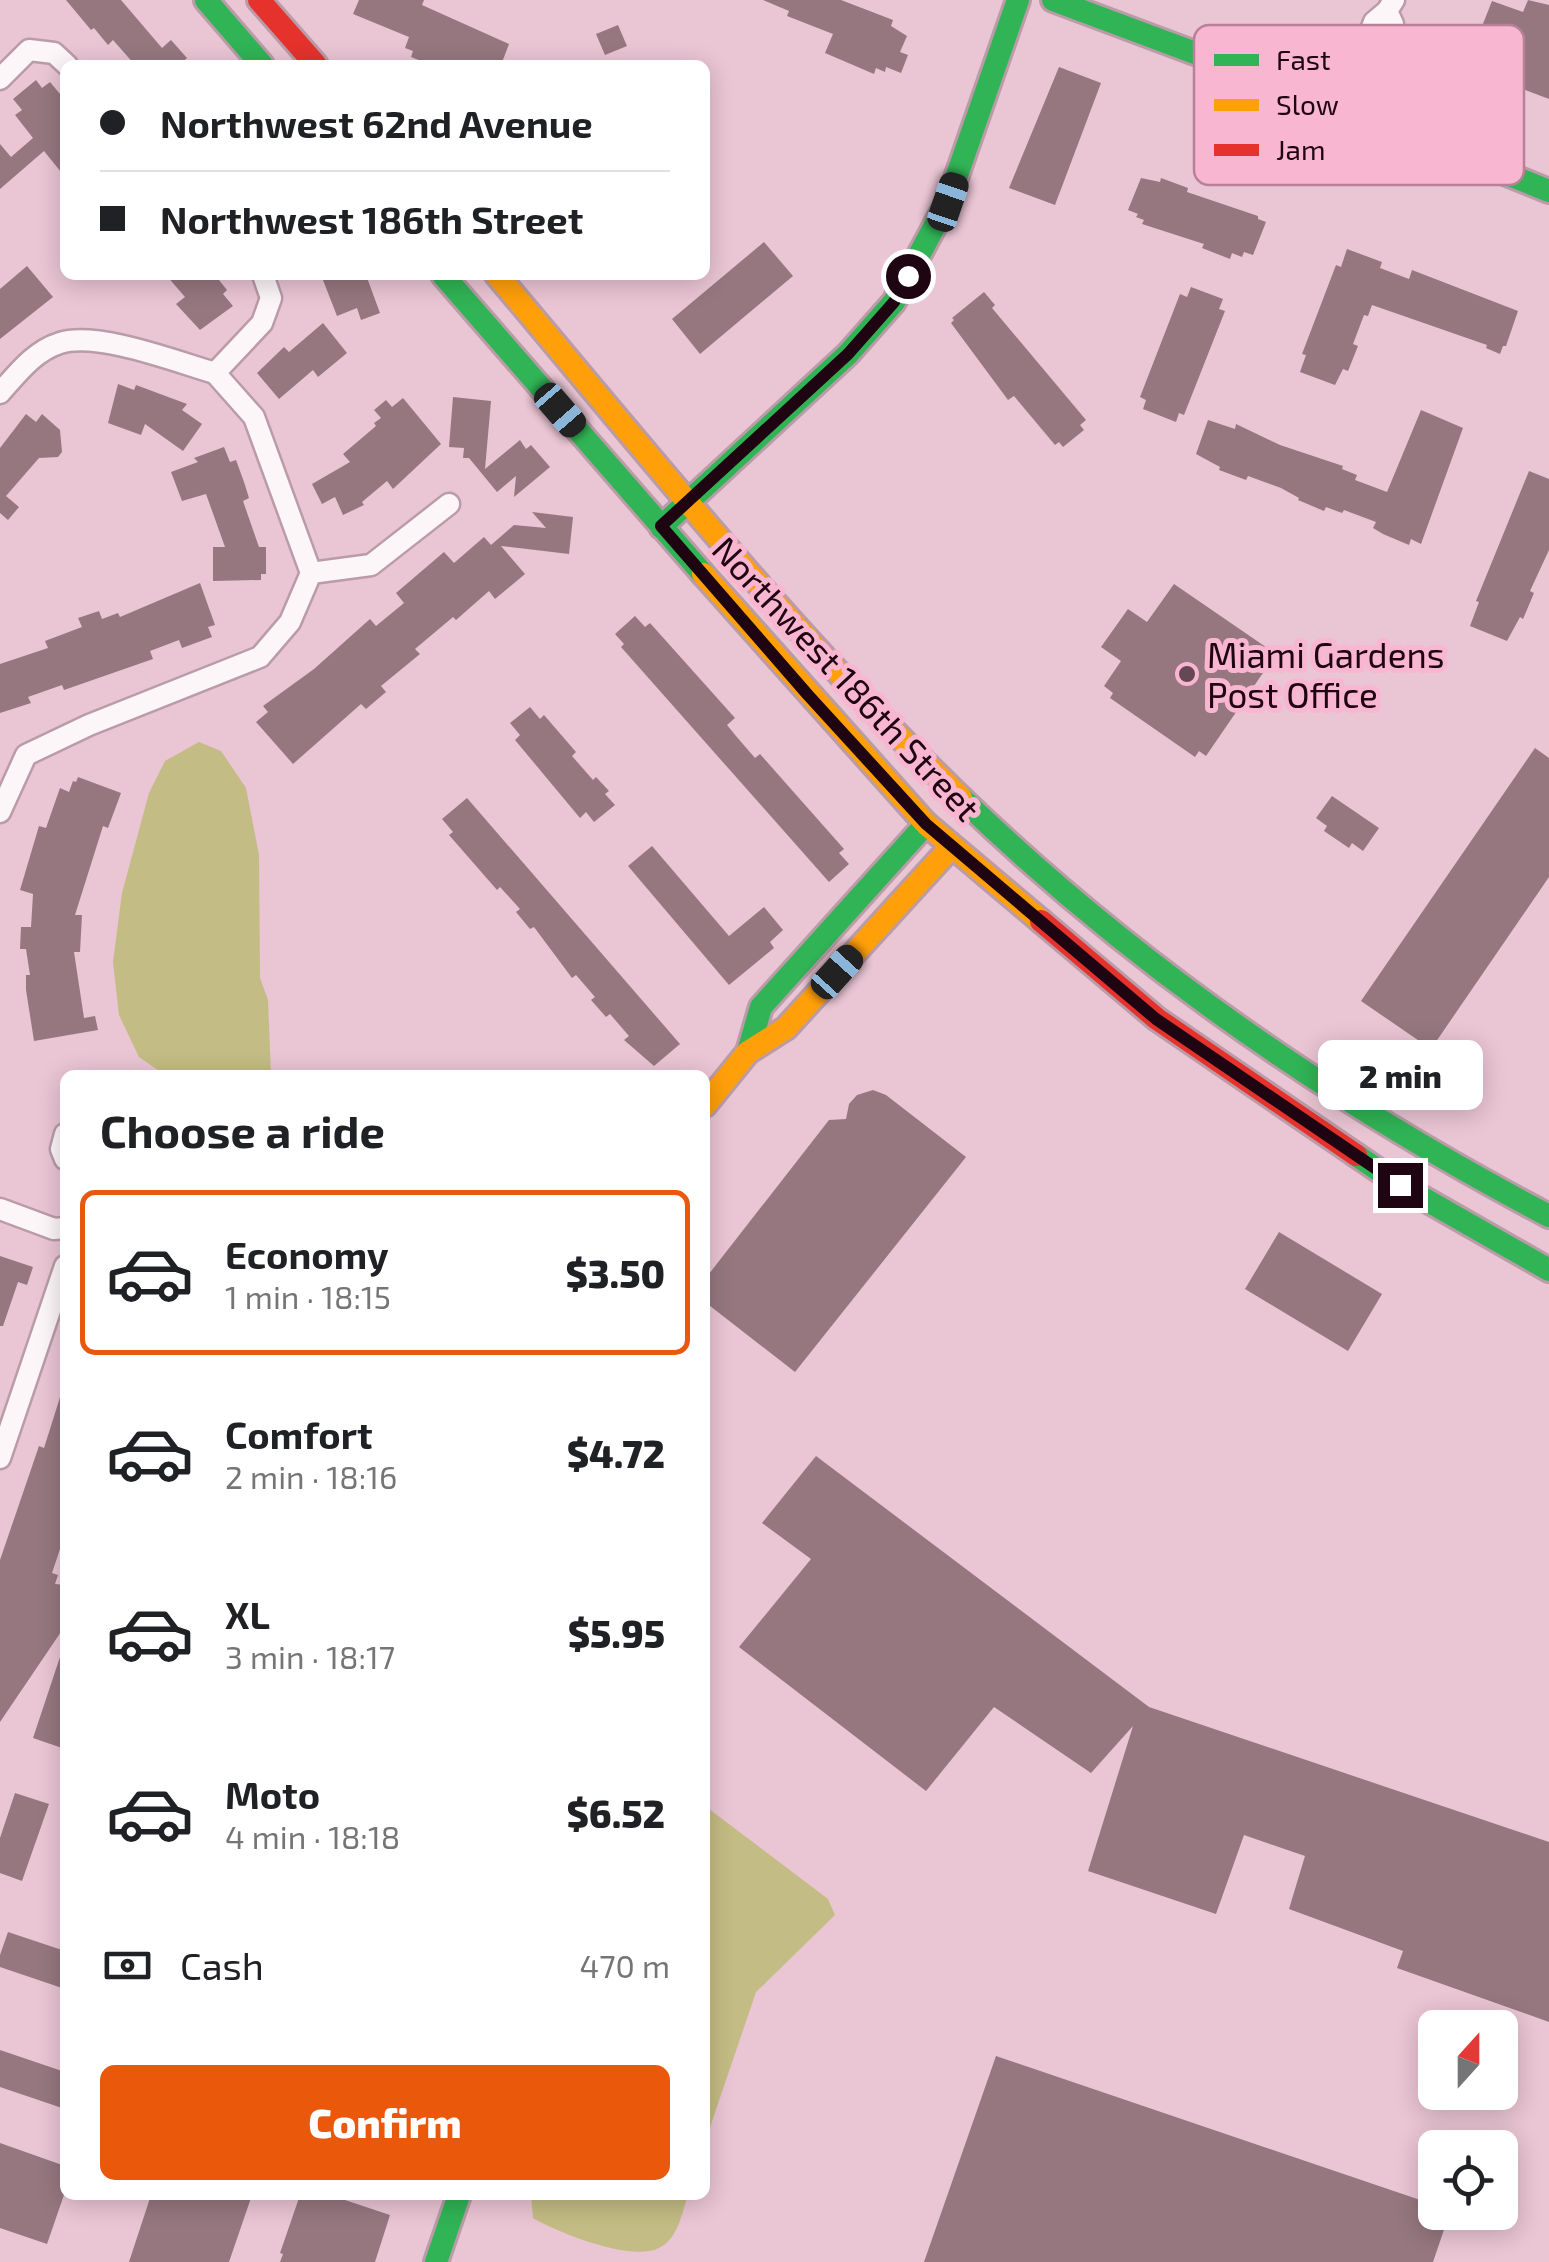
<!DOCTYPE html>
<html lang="en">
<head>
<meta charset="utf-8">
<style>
  :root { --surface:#fff; --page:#f6f6f6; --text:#202124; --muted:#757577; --line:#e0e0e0; --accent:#ea580c }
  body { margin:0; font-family:"Exo 2",sans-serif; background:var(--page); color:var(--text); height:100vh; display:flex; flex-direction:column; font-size:38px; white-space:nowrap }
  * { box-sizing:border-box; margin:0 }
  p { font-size:32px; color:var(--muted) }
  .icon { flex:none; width:55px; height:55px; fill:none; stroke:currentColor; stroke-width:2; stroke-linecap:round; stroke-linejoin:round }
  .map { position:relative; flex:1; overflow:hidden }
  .sheet { position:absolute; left:60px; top:1070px; width:650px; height:1130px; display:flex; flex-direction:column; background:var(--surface); border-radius:15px; box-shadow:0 5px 25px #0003 }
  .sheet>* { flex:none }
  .banner { position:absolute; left:60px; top:60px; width:650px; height:220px; border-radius:15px; box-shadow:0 5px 25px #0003; display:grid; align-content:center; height:220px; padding:0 40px; background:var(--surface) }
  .needle { width:65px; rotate:21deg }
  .tools { position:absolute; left:1418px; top:2010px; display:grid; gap:20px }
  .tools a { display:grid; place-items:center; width:100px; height:100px; border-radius:15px; background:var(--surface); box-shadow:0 5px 25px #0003; font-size:50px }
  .end { position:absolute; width:45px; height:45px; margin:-22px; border:12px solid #1f0411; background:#fff; box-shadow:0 0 0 5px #fff }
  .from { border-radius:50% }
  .bubble { position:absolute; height:70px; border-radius:15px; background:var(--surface); box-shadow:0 5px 25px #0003; font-size:32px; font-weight:800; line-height:70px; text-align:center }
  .car { position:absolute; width:30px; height:60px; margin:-30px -15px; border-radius:12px; box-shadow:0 0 8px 2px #0007; background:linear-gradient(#222 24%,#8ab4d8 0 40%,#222 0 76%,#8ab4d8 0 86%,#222 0) }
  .banner b { display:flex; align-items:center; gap:35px; height:95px; font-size:38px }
  .banner b+b { border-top:2px solid var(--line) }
  .banner i { width:25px; height:25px; background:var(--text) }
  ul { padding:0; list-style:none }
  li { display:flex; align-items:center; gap:30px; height:165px; margin:0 20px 15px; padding:0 20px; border:5px solid transparent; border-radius:15px }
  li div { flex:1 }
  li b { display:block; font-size:38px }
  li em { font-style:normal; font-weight:800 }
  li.on { border-color:var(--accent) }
  li>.icon { width:90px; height:90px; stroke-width:1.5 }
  h2 { padding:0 40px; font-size:45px; line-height:120px }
  .pay { display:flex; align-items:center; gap:25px; height:110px; padding:0 40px; font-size:38px }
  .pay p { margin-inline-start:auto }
  .primary-button { display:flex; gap:20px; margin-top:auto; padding:20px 40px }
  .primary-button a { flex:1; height:115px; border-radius:15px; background:var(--accent); color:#fff; font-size:40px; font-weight:800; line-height:115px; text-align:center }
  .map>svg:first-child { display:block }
  .water { fill:#c3bc84 }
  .building { fill:#967780 }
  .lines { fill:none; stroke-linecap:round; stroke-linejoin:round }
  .street-casing { stroke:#ba9ba8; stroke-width:25 }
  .fast-casing { stroke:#ba9ba8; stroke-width:28 }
  .slow-casing { stroke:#ba9ba8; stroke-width:28 }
  .jam-casing { stroke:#ba9ba8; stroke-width:28 }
  .street { stroke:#fcf6f9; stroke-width:20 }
  .fast { stroke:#30b455; stroke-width:22 }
  .slow { stroke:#ff9f0a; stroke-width:22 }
  .jam { stroke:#e5322d; stroke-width:22 }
  .route { stroke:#1f0411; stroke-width:12 }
  .poi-dot { fill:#664855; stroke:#f9b6d1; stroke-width:4 }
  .labels { text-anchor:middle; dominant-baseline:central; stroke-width:10; stroke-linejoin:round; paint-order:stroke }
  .poi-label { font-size:35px; fill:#1f0411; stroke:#f9b6d1; text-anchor:start }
  .street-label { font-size:35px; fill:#1f0411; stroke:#f9b6d1 }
  .key { fill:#f9b6d1; stroke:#b88197; stroke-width:2.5 }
  .key-label { font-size:28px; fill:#1f0411 }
</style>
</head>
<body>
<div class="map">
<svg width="1549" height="2262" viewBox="0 0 1549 2262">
  <rect width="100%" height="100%" fill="#eac5d4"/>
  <path class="water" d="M199 742 221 751 246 788 259 855 260 978 268 1000 271 1075H165L139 1057 119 1015 113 962 122 893 149 793 165 761Z
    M705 1806 828 1899 835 1915 756 1992 705 2142Z
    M531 2195H688C682 2213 678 2239 659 2248 631 2262 559 2233 533 2218Z"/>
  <path class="building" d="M66 0H121L162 48 171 40 187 58 179 65H135L113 40 108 45 94 28 91 30Z
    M359 0H424L422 5 509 44 501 65H431L411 57 413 51 405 48 409 37 353 14Z
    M763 0H841L893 20 891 26 907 36 900 52 908 55 901 73 886 67 885 72 876 68 874 74 825 53 833 34 787 16 789 11Z
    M1528 0 1549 5V99L1496 79 1502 66 1471 54 1492 1 1523 12Z
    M618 25 627 46 605 55 596 34Z
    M1059 67 1101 83 1055 205 1009 188Z
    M36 80 42 88 50 82 65 100V177L44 151 0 189V144L11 157 33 138 15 115 22 110 13 99Z
    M1141 178 1160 182 1161 178 1188 188 1187 192 1258 216V219L1266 222 1253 255 1244 252 1242 257 1232 253 1230 259 1202 248 1204 244 1142 224 1144 220 1136 217 1138 214 1128 210Z
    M764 242 793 276 700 354 672 319Z
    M1347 249 1382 262 1380 268 1409 279 1412 270 1518 311 1506 346H1503L1500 354 1486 348 1487 345 1372 305 1368 316 1364 315 1353 344 1358 346 1348 371 1343 369 1335 385 1300 372 1306 355 1302 354 1336 265 1341 267Z
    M27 266 53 297 0 339V289Z
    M166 275H215L227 290 223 294 233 306 200 330 176 304 185 297Z
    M321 275H366L380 313 361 320 357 308 337 316Z
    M1191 287 1223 299 1219 309 1225 311 1184 415 1179 413 1176 422 1143 409 1146 400 1140 397 1180 294 1187 297Z
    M984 292 995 305 992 308 1086 420 1080 425 1084 430 1063 447 1059 442 1055 445 1014 396 1008 400 951 323 954 320 952 318Z
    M323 323 347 353 318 377 313 370 279 399 257 373 284 347 289 352Z
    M118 384 134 390 136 385 187 404 182 410 202 424 183 451 145 424 141 435 108 423Z
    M453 397 491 401 485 469 520 440 526 449 531 445 550 467 514 497 516 476 497 492 469 458H463L464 448 449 447Z
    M403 398 441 444 393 489 387 481 362 502 364 505 343 515 335 497 322 504 312 484 350 462 343 454 376 426 374 423 381 418 374 410 386 400 392 407Z
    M1421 410 1463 428 1421 544 1411 539 1409 545 1383 534 1373 528 1376 522 1344 510 1342 513 1326 507 1324 511 1298 500 1299 498 1281 488 1248 476 1246 480 1219 470 1220 467 1196 454 1208 420 1235 429 1236 424 1280 445 1343 466 1342 469 1357 475 1355 480 1387 492Z
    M26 414 36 422 42 414 60 430 62 452 58 457 39 458 6 496 19 507 8 520 0 513V448Z
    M224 447 230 462 236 460 244 482 249 498 243 501 259 547H266V574H261V580L213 581V547H225L206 494 182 501 171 472 198 462 194 458Z
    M1529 471 1549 479V550L1530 591 1534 593 1523 619 1520 617 1507 641 1470 626 1479 602 1476 601Z
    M532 512 573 517 569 554 501 546 525 574 495 599 489 591 456 620 453 617 415 649 420 654 381 686 386 692 366 709 361 704 293 764 256 722 268 712 263 706 314 669 370 619 376 626 404 603 396 593 444 552 454 563 484 537 491 545 514 525 546 528Z
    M200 583 215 625 208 627 212 637 182 648 179 640 150 651 153 659 64 690 62 685 28 697 31 703 0 713V664L48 648 45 641 82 627 78 618 99 611 102 619 118 613 120 617Z
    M1174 584 1276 654 1206 756 1199 751 1195 757 1110 698 1113 693 1104 686 1121 661 1101 647 1128 609 1147 622Z
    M635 616 645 627 650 623 735 718 727 725 736 736 755 758 760 754 844 849 839 853 849 864 829 882 621 647 624 644 615 634Z
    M530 707 540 719 544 715 576 752 572 756 593 780 596 777 609 791 605 794 615 805 594 822 586 812 580 818 515 740 520 735 510 723Z
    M1535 748 1549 758V877L1431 1049 1361 1001Z
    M78 777 121 793 108 828 103 826 75 915H82L80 952H74L84 1018 95 1016 98 1030 34 1041 26 990V975H30L26 949H20L21 927H31L33 894 20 890 39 826 46 828 60 788 69 792 73 781 76 782Z
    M1332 796 1379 828 1363 851 1352 843 1349 848 1324 831 1327 826 1316 818Z
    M467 798 680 1044 654 1066 624 1040 629 1036 610 1014 606 1017 591 1000 595 997 576 975 572 978 534 927 530 929 516 912 520 909 500 887 497 890 449 835 453 832 442 819Z
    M652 846 729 936 764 907 783 930 770 942 774 948 729 985 628 866Z
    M873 1090 886 1095 966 1157 795 1372 705 1302V1279L829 1120 846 1119 849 1104 857 1095Z
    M1279 1232 1382 1294 1348 1351 1245 1289Z
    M0 1256 33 1267 27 1285 18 1282 3 1326H0Z
    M62 1391 65 1392V1534L52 1573 58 1575 55 1584 65 1585V1626L0 1722V1560L39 1446 44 1448Z
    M816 1456 1149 1707 1549 1842V2022L1397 1968 1403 1951 1289 1909 1305 1856 1244 1835 1216 1914 1088 1871 1133 1726 1091 1773 994 1707 926 1791 739 1647 811 1559 762 1523Z
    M62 1651 65 1652V1749L33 1738Z
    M15 1793 49 1804 22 1881 0 1873V1838Z
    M8 1932 65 1951V1989L0 1967V1955Z
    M0 2050 65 2072V2109L0 2087Z
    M996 2056 1435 2205V2212H1450L1433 2262H924Z
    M0 2143 65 2166V2192L47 2244 0 2228Z
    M151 2195H252L229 2262H129Z
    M300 2195H330L390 2215 375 2262H280L283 2254 280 2253Z"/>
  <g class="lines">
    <g class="street-casing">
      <path id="street" d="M0 79 29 50 54 53 67 65
        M1341 107 1374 22 1387 11 1394 0
        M1358 114 1391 31 1393 24 1387 11
        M215 373 254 417 311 573
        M215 373 262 323 271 298 263 275
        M0 393C17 374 34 351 60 343 97 331 177 362 215 373
        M311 573 371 565 449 504
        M0 812 26 755 89 725 260 657 290 622 311 573
        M65 1134 61 1149 65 1159
        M0 1209 54 1229 65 1228
        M0 1458 65 1266"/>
    </g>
    <g class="fast-casing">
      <path id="fast" d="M206 0 262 65
        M1053 0 1358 114 1549 191
        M443 275 703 574
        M661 527 848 354 894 302 948 201 1018 0
        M961 798C1136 967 1334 1103 1549 1216
        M748 1052 761 1007 926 824
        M1356 1155 1400 1185 1549 1270
        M436 2262 459 2195"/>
    </g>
    <g class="slow-casing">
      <path id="slow" d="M497 275C647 453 793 636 961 798
        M703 574 926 824 1041 921
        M705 1105 748 1052 786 1028 952 846"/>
    </g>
    <g class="jam-casing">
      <path id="jam" d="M259 0 316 65
        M1041 921 1157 1019 1356 1155"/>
    </g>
    <use href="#street" class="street"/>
    <use href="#fast" class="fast"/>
    <use href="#slow" class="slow"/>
    <use href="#jam" class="jam"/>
  </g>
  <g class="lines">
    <path class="route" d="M908 276 894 302 848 354 661 526 808 695 926 824 1156 1019 1400 1185"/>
  </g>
  <circle class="poi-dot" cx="1187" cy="674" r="10"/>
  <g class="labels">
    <g class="poi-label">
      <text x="1207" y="654">Miami Gardens<tspan x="1207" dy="40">Post Office</tspan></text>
    </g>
    <g class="street-label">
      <text transform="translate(847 678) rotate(47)">Northwest 186th Street</text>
    </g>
  </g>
  <rect x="1194" y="25" width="330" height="160" rx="15" class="key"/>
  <rect x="1214" y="54" width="45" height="12" fill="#30b455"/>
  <rect x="1214" y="99" width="45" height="12" fill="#ff9f0a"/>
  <rect x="1214" y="144" width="45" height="12" fill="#e5322d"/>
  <g class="key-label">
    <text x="1276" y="70">Fast</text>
    <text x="1276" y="115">Slow</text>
    <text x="1276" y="160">Jam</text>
  </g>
</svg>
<div class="tools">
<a><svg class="needle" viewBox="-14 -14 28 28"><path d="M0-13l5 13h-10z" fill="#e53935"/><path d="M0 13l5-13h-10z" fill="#757577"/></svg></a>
<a><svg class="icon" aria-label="locate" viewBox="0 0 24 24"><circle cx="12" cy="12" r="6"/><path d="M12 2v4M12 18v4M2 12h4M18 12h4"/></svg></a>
</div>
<i class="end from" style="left:908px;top:276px"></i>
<i class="end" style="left:1400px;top:1185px"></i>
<div class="bubble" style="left:1318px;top:1040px;width:165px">2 min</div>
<i class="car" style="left:948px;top:202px;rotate:19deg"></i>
<i class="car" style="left:560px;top:410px;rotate:139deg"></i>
<i class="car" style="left:837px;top:972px;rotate:42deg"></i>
<div class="banner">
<b><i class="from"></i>Northwest 62nd Avenue</b>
<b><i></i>Northwest 186th Street</b>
</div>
<section class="sheet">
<h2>Choose a ride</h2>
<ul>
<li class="on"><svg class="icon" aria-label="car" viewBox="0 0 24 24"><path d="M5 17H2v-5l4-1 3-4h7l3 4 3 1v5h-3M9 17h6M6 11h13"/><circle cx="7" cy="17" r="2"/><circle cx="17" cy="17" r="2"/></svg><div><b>Economy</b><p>1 min · 18:15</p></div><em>$3.50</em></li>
<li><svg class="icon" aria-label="car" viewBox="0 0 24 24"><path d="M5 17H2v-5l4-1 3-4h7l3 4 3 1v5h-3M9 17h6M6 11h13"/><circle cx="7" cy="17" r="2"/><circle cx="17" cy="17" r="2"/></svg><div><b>Comfort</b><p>2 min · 18:16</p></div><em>$4.72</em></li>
<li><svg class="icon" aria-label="car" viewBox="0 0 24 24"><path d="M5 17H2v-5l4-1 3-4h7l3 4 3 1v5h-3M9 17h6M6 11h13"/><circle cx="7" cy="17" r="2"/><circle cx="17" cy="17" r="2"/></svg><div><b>XL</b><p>3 min · 18:17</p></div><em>$5.95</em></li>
<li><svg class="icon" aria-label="car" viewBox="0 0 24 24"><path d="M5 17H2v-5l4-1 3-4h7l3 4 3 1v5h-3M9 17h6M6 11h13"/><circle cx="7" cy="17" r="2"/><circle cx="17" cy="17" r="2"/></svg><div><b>Moto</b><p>4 min · 18:18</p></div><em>$6.52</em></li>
</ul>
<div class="pay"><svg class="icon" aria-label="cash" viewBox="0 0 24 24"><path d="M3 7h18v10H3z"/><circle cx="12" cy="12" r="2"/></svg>Cash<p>470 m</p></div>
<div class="primary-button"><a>Confirm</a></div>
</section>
</div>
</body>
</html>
